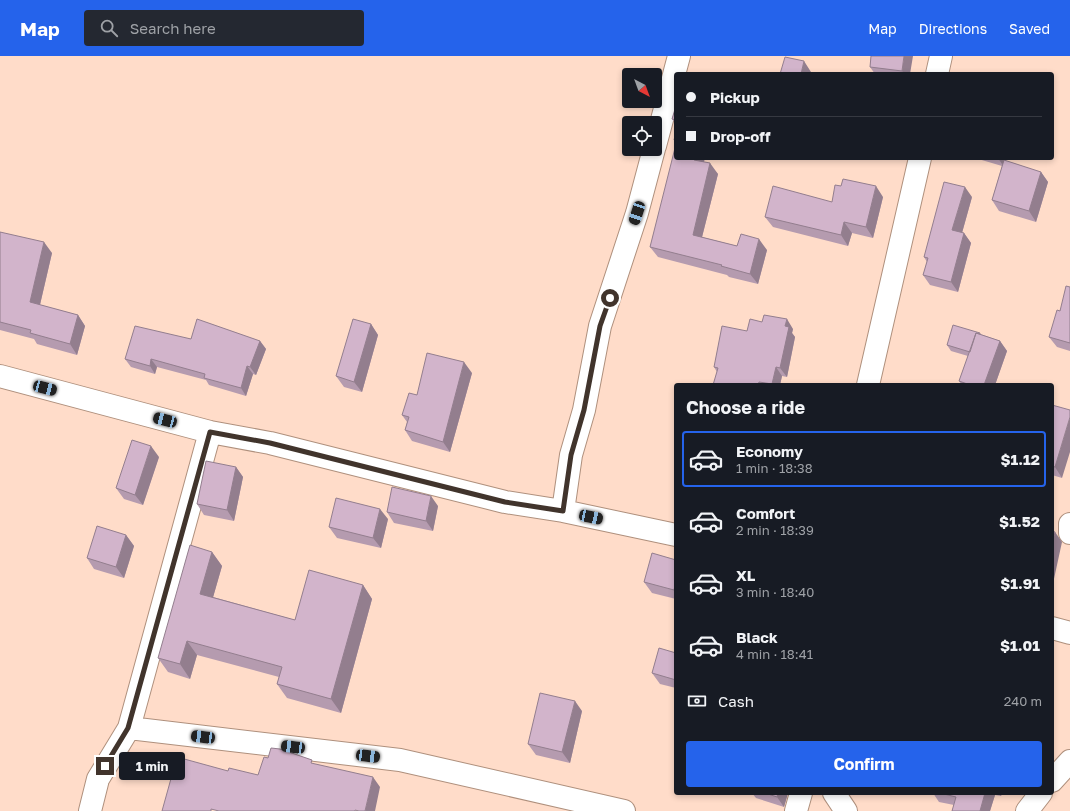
<!DOCTYPE html>
<html lang="en">
<head>
<meta charset="utf-8">
<style>
  :root { --surface:#171b24; --page:#242831; --text:#f1f3f6; --muted:#9ea1a6; --line:#363941; --accent:#2563eb }
  body { margin:0; font-family:"Golos Text",sans-serif; background:var(--page); color:var(--text); height:100vh; display:flex; flex-direction:column; font-size:15px; white-space:nowrap }
  * { box-sizing:border-box; margin:0 }
  p { font-size:13px; color:var(--muted) }
  .icon { flex:none; width:22px; height:22px; fill:none; stroke:currentColor; stroke-width:2; stroke-linecap:round; stroke-linejoin:round }
  .map { position:relative; flex:1; overflow:hidden }
  .panel { position:absolute; left:674px; top:327px; width:380px; height:412px; display:flex; flex-direction:column; background:var(--surface); border-radius:4px; box-shadow:0 2px 6px #0003 }
  .panel>* { flex:none }
  .top-card { position:absolute; left:674px; top:16px; width:380px; height:88px; border-radius:4px; box-shadow:0 2px 6px #0003; display:grid; align-content:center; height:88px; padding:0 12px; background:var(--surface) }
  .needle { width:26px; rotate:139deg }
  .buttons { position:absolute; left:622px; top:12px; display:grid; gap:8px }
  .buttons a { display:grid; place-items:center; width:40px; height:40px; border-radius:4px; background:var(--surface); box-shadow:0 2px 6px #0003; font-size:20px }
  .end { position:absolute; width:18px; height:18px; margin:-9px; border:5px solid #41342c; background:#fff; box-shadow:0 0 0 2px #fff }
  .from { border-radius:50% }
  .bubble { position:absolute; height:28px; border-radius:4px; background:var(--surface); box-shadow:0 2px 6px #0003; font-size:13px; font-weight:700; line-height:28px; text-align:center }
  .car { position:absolute; width:12px; height:24px; margin:-12px -6px; border-radius:5px; box-shadow:0 0 3px 1px #0007; background:linear-gradient(#222 24%,#8ab4d8 0 40%,#222 0 76%,#8ab4d8 0 86%,#222 0) }
  .top-card b { display:flex; align-items:center; gap:14px; height:38px; font-size:15px }
  .top-card b+b { border-top:1px solid var(--line) }
  .top-card i { width:10px; height:10px; background:var(--text) }
  ul { padding:0; list-style:none }
  li { display:flex; align-items:center; gap:12px; height:56px; margin:0 8px 6px; padding:0 4px; border:2px solid transparent; border-radius:4px }
  li div { flex:1 }
  li b { display:block; font-size:15px }
  li em { font-style:normal; font-weight:700 }
  li.active { border-color:var(--accent) }
  li>.icon { width:36px; height:36px; stroke-width:1.5 }
  h2 { padding:0 12px; font-size:18px; line-height:48px }
  .pay { display:flex; align-items:center; gap:10px; height:44px; padding:0 12px; font-size:15px }
  .pay p { margin-inline-start:auto }
  .cta { display:flex; gap:8px; margin-top:auto; padding:8px 12px }
  .cta a { flex:1; height:46px; border-radius:4px; background:var(--accent); color:#fff; font-size:16px; font-weight:700; line-height:46px; text-align:center }
  header { display:flex; align-items:center; gap:24px; box-sizing:border-box; height:56px; padding:0 20px; background:var(--accent); color:#fff }
  header strong { font-size:19px }
  nav { display:flex; gap:22px; margin-inline-start:auto; font-size:14px }
  .search { width:280px; height:36px; background:var(--page); display:flex; align-items:center; gap:10px; box-sizing:border-box; padding:0 14px; border-radius:4px; color:var(--muted); font-size:15px }
  .map>svg:first-child { display:block }
  .lines { fill:none; stroke-linecap:round; stroke-linejoin:round }
  .street-casing { stroke:#af907d; stroke-width:24 }
  .street { stroke:#fff; stroke-width:22 }
  .wall { fill:#b59baf }
  .shaded-wall { fill:#937e8e }
  .building { fill:#d2b4cb; stroke:#937e8e }
  .route { stroke:#41342c; stroke-width:5 }
</style>
</head>
<body>
<header>
<strong>Map</strong>
<div class="search"><svg class="icon" aria-label="search" viewBox="0 0 24 24"><circle cx="10" cy="10" r="6"/><path d="M15 15l6 6"/></svg>Search here</div>
<nav><a>Map</a><a>Directions</a><a>Saved</a></nav>
</header>
<div class="map">
<svg width="1070" height="755" viewBox="0 0 1070 755">
  <rect width="100%" height="100%" fill="#ffdcc9"/>
  <g class="lines">
    <g class="street-casing">
      <path id="street" d="M937 18 941 0
        M655 90 679 0
        M0 320 210 376 270 387 505 446 563 455 676 479
        M868 329 920 102
        M563 455 571 399 584 354 600 270 637 157 654 93
        M1070 468V477
        M1052 572 1070 577
        M129 672 400 704 624 755
        M1052 725 1070 705
        M834 737 846 755
        M90 755 98 723 129 672 210 376
        M796 755 801 737
        M1027 755 1041 737"/>
    </g>
    <use href="#street" class="street"/>
  </g>
  <path class="wall" d="M871 0 910 18H875L870 11Z
    M676 50V68L672 63Z
    M676 102H705L704 106 718 118 702 181 737 190 767 194 758 228 729 221 727 219 658 201 650 191Z
    M975 102H1007L1006 105 1041 116 1048 126 1036 166 999 155 992 144 1002 110Z
    M883 141 873 182 852 177 848 190 773 171 765 161 832 146Z
    M972 141 962 177H964L971 187 958 236 930 229 923 219 927 206 924 201Z
    M0 176 52 197 40 249 78 259 85 270 77 299 37 288 34 283 0 274Z
    M1070 231V295L1057 291 1049 281Z
    M762 266 793 273 792 277 795 281 787 321 782 320 780 329H713L717 316 714 311 747 275Z
    M371 268 378 279 362 336 344 331 336 320Z
    M980 278 1000 285 1007 295 995 329H962L959 325 968 300 951 295 947 289Z
    M191 283 260 285 266 293 256 319 253 318 246 340 209 329 206 324 157 311 155 318 131 311 125 303Z
    M472 317 450 396 412 385 405 374 407 366 402 359 417 339Z
    M1052 349 1062 422 1052 419Z
    M159 401 143 449 124 443 116 432Z
    M236 411 243 421 234 465 204 459 197 448Z
    M438 450 433 475 394 467 387 456Z
    M388 463 381 492 337 482 329 471Z
    M126 479 134 490 124 522 94 513 87 502Z
    M212 496 222 510 213 541 295 564 363 529 372 543 341 657 287 642 277 628 279 621 197 599 190 623 168 616 158 602Z
    M676 504V543L652 537 644 526Z
    M676 597V632L660 628 652 617Z
    M582 655 570 707 536 699 528 688Z
    M752 737H788L784 751 756 742Z
    M933 737H1002L1001 740 995 739 990 755H952L954 749 939 746Z"/>
  <path class="shaded-wall" d="M904 0H913L910 18H904L902 15Z
    M804 5 811 16V18H801Z
    M694 102H705L701 114 694 104Z
    M998 102H1007L1004 111Z
    M710 107 718 118 700 189 693 179Z
    M1041 116 1048 126 1036 166 1029 155Z
    M876 130 883 141 873 182 866 171Z
    M965 131 972 141 960 184 952 174Z
    M844 166 852 177 848 190 841 179Z
    M964 177 971 187 958 236 951 226Z
    M759 183 767 194 758 228 750 218Z
    M44 186 52 197 38 257 30 246Z
    M78 259 85 270 77 299 70 288Z
    M787 263 793 273 792 277 795 281 787 321 780 312 785 270Z
    M371 268 378 279 362 336 354 326Z
    M260 285 266 293 256 319 250 311Z
    M1000 285 1007 295 995 329H984Z
    M151 303 157 311 155 318 150 310Z
    M464 306 472 317 450 396 443 386Z
    M247 310 253 318 246 340 241 332Z
    M776 311 782 320 780 329H773L772 328Z
    M1070 361V396L1062 422 1055 411Z
    M151 390 159 401 143 449 135 439Z
    M236 411 243 421 234 465 227 454Z
    M431 440 438 450 433 475 426 465Z
    M380 453 388 463 381 492 373 482Z
    M1055 476 1062 486 1052 532V489Z
    M126 479 134 490 124 522 116 511Z
    M212 496 222 510 210 552 200 538Z
    M676 525V537L674 534Z
    M363 529 372 543 341 657 331 643Z
    M187 585 197 599 190 623 180 608Z
    M575 645 582 655 570 707 562 696Z
    M373 721 380 731 375 755H365Z
    M778 737H788L784 751 777 741Z
    M985 737H993L995 739 990 755H980Z
    M999 737H1002L1001 740Z"/>
  <path class="building" d="M871 0H904L902 15 870 11Z
    M785 1 804 5 801 18H780Z
    M676 50V64L672 63Z
    M676 76V85L674 84Z
    M676 88V102H694V104L710 107 693 179 737 190 741 178 759 183 750 218 721 210 722 209 650 191Z
    M1004 104 1041 116 1029 155 992 144Z
    M843 123 876 130 866 171 844 166 841 179 765 161 773 130 832 146 835 129 841 130Z
    M944 126 965 131 952 174 964 177 951 226 923 219 928 202 924 201Z
    M0 176 44 186 30 246 78 259 70 288 30 277 31 274 0 266Z
    M1066 230 1070 231V287L1049 281 1057 254 1060 255Z
    M764 259 787 263 785 270 789 271 780 312 776 311 772 328 759 326 758 329H713L718 312 714 311 722 270 747 275 750 263 762 266Z
    M197 263 260 285 250 311 247 310 241 332 204 322 205 318 151 303 150 310 125 303 135 270 191 283Z
    M353 263 371 268 354 326 336 320Z
    M953 269 980 277V278L976 277 970 296 947 289Z
    M976 277 1000 285 984 329H970L959 325Z
    M427 297 464 306 443 386 405 374 409 361 402 359 409 337 417 339Z
    M1052 349 1070 354V361L1055 411 1052 410Z
    M132 384 151 390 135 439 116 432Z
    M206 405 236 411 227 454 197 448Z
    M392 431 431 440 426 465 387 456Z
    M336 442 380 453 373 482 329 471Z
    M97 470 126 479 116 511 87 502Z
    M1052 475 1055 476 1052 489Z
    M190 489 212 496 200 538 295 564 309 514 363 529 331 643 277 628 282 611 187 585 180 608 158 602Z
    M652 497 676 504V525L674 534 644 526Z
    M659 592 676 597V624L652 617Z
    M540 637 575 645 562 696 528 688Z
    M271 692 280 693 312 704 311 707 373 721 365 755H359L355 754V755H219L211 753V755H162L177 701 228 715 229 712 258 719 264 701 268 702Z
    M765 737H778L777 741Z
    M940 737H985L980 755H952L956 741Z"/>
  <g class="lines">
    <path class="route" d="M105 710 128 672 210 376 270 387 505 446 563 455 571 399 584 354 600 270 610 242"/>
  </g>
</svg>
<div class="buttons">
<a><svg class="needle" viewBox="-14 -14 28 28"><path d="M0-13l5 13h-10z" fill="#e53935"/><path d="M0 13l5-13h-10z" fill="#9ea1a6"/></svg></a>
<a><svg class="icon" aria-label="locate" viewBox="0 0 24 24"><circle cx="12" cy="12" r="6"/><path d="M12 2v4M12 18v4M2 12h4M18 12h4"/></svg></a>
</div>
<i class="end from" style="left:610px;top:242px"></i>
<i class="end" style="left:105px;top:710px"></i>
<div class="bubble" style="left:119px;top:696px;width:66px">1 min</div>
<i class="car" style="left:637px;top:157px;rotate:198deg"></i>
<i class="car" style="left:45px;top:332px;rotate:105deg"></i>
<i class="car" style="left:165px;top:364px;rotate:285deg"></i>
<i class="car" style="left:591px;top:461px;rotate:102deg"></i>
<i class="car" style="left:203px;top:681px;rotate:277deg"></i>
<i class="car" style="left:293px;top:691px;rotate:277deg"></i>
<i class="car" style="left:368px;top:700px;rotate:97deg"></i>
<div class="top-card">
<b><i class="from"></i>Pickup</b>
<b><i></i>Drop-off</b>
</div>
<section class="panel">
<h2>Choose a ride</h2>
<ul>
<li class="active"><svg class="icon" aria-label="car" viewBox="0 0 24 24"><path d="M5 17H2v-5l4-1 3-4h7l3 4 3 1v5h-3M9 17h6M6 11h13"/><circle cx="7" cy="17" r="2"/><circle cx="17" cy="17" r="2"/></svg><div><b>Economy</b><p>1 min · 18:38</p></div><em>$1.12</em></li>
<li><svg class="icon" aria-label="car" viewBox="0 0 24 24"><path d="M5 17H2v-5l4-1 3-4h7l3 4 3 1v5h-3M9 17h6M6 11h13"/><circle cx="7" cy="17" r="2"/><circle cx="17" cy="17" r="2"/></svg><div><b>Comfort</b><p>2 min · 18:39</p></div><em>$1.52</em></li>
<li><svg class="icon" aria-label="car" viewBox="0 0 24 24"><path d="M5 17H2v-5l4-1 3-4h7l3 4 3 1v5h-3M9 17h6M6 11h13"/><circle cx="7" cy="17" r="2"/><circle cx="17" cy="17" r="2"/></svg><div><b>XL</b><p>3 min · 18:40</p></div><em>$1.91</em></li>
<li><svg class="icon" aria-label="car" viewBox="0 0 24 24"><path d="M5 17H2v-5l4-1 3-4h7l3 4 3 1v5h-3M9 17h6M6 11h13"/><circle cx="7" cy="17" r="2"/><circle cx="17" cy="17" r="2"/></svg><div><b>Black</b><p>4 min · 18:41</p></div><em>$1.01</em></li>
</ul>
<div class="pay"><svg class="icon" aria-label="cash" viewBox="0 0 24 24"><path d="M3 7h18v10H3z"/><circle cx="12" cy="12" r="2"/></svg>Cash<p>240 m</p></div>
<div class="cta"><a>Confirm</a></div>
</section>
</div>
</body>
</html>
